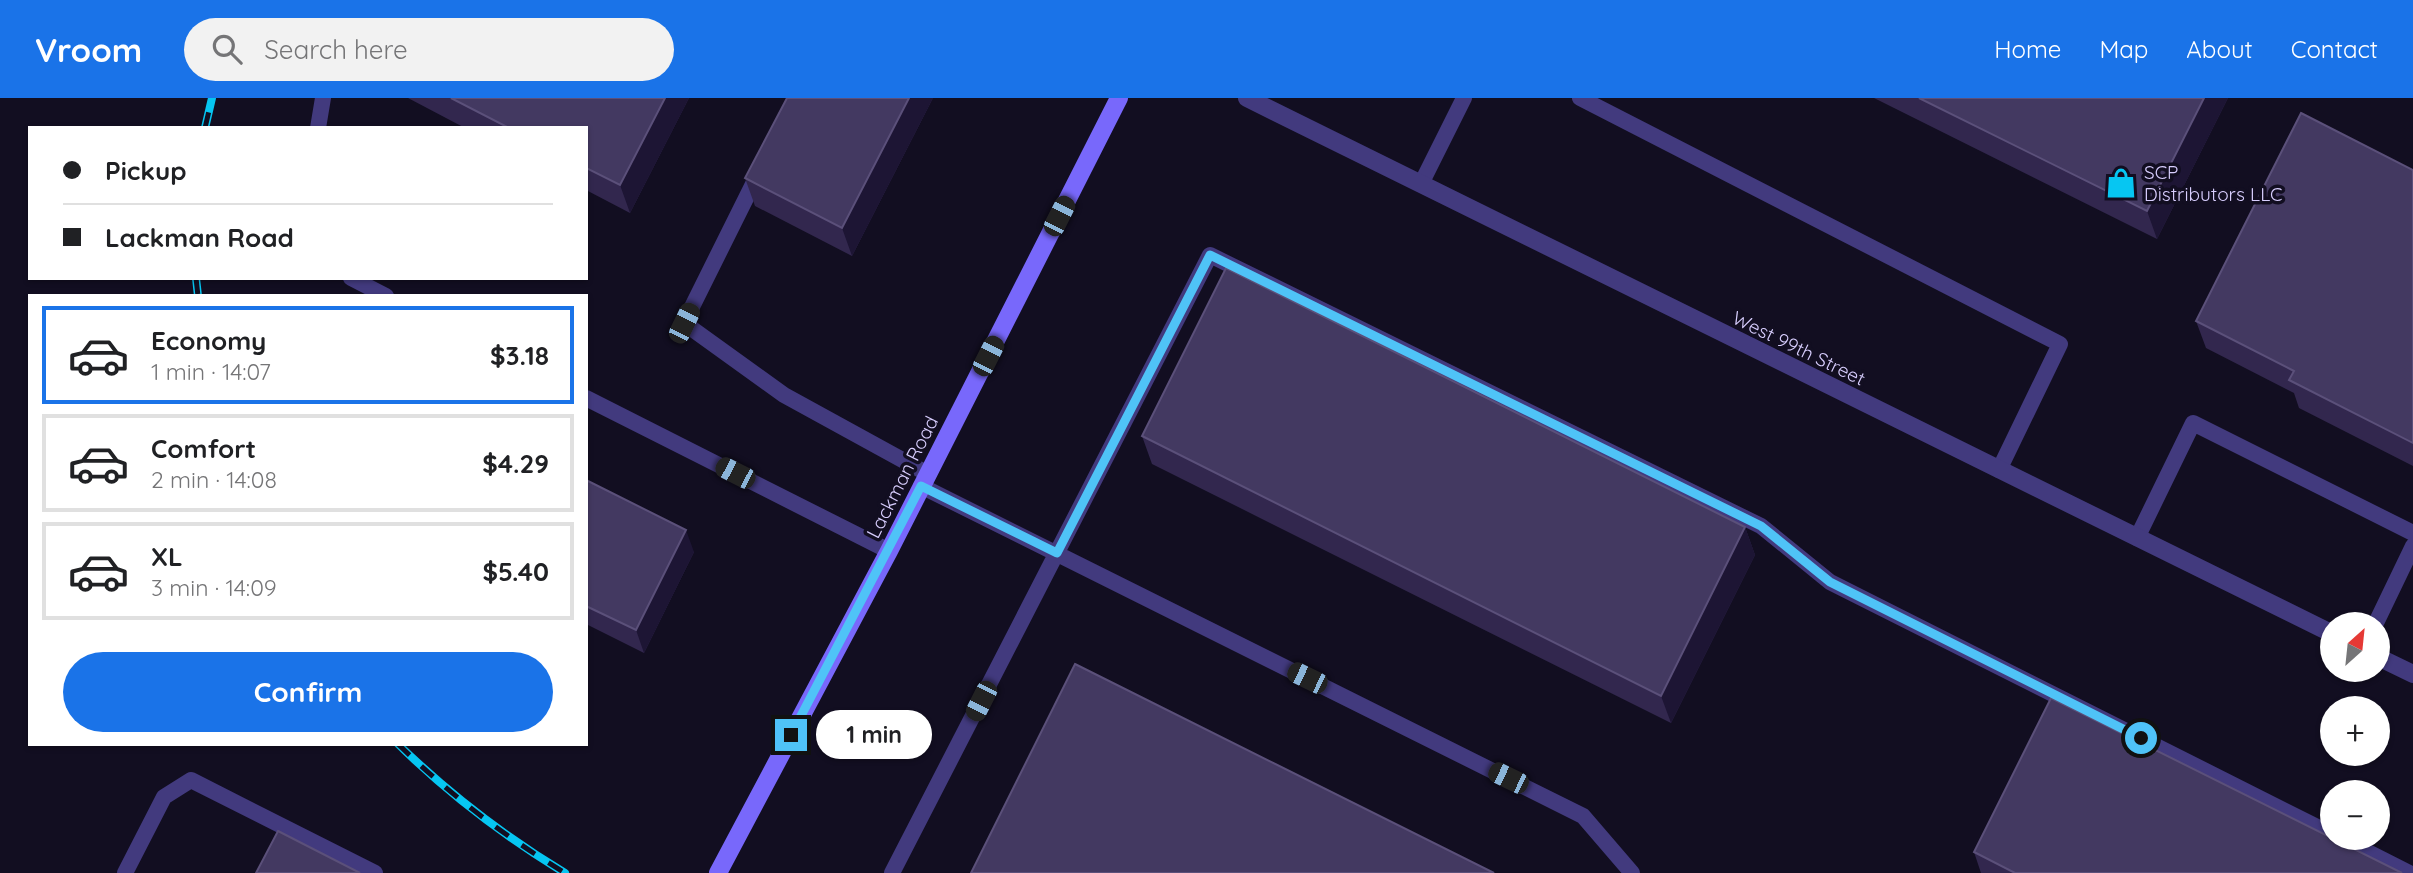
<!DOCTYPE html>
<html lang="en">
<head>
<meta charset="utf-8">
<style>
  :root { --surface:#fff; --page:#f2f2f2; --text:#202124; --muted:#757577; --line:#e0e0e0; --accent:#1a73e8 }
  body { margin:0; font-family:Quicksand,sans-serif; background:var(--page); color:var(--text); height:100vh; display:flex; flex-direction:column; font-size:26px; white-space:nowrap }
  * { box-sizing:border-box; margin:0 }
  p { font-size:23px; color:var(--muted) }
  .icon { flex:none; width:38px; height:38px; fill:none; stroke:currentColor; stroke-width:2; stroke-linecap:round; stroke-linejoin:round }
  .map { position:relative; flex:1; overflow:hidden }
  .sheet { position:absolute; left:28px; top:196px; width:560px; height:452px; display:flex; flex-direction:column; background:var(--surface); border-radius:0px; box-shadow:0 2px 5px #0004 }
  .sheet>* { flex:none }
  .hud { position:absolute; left:28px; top:28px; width:560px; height:154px; border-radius:0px; box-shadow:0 2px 5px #0004; display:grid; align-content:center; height:154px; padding:0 35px; background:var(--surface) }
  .needle { width:46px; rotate:27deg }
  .fabs { position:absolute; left:2320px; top:514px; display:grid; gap:14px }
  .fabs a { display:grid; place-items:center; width:70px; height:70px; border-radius:50%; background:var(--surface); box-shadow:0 2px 5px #0004; font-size:35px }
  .end { position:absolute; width:32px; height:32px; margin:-16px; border:9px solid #4fc3f7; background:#111; box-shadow:0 0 0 4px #111 }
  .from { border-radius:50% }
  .bubble { position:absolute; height:49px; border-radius:24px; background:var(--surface); box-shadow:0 2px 5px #0004; font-size:23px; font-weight:700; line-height:49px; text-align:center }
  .car { position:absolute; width:21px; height:42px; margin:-21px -10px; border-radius:9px; box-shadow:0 0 5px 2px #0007; background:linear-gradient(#222 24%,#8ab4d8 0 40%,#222 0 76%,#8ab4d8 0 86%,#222 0) }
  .hud b { display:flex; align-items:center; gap:24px; height:66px; font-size:26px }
  .hud b+b { border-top:2px solid var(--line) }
  .hud i { width:18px; height:18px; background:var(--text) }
  ul { padding:12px 0 0; list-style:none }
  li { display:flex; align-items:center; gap:21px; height:98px; margin:0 14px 10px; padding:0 21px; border:4px solid var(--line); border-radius:0px }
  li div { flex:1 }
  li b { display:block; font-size:26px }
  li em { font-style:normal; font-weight:700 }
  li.on { border-color:var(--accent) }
  li>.icon { width:63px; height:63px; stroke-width:1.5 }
  .primary-button { display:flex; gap:14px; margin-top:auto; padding:14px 35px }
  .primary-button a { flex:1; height:80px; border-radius:42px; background:var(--accent); color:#fff; font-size:28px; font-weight:700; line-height:80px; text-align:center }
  header { display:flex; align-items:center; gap:42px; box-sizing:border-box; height:98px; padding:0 35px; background:var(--accent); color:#fff }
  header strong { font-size:33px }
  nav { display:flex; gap:38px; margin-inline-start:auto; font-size:24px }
  .search { width:490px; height:63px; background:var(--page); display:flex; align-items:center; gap:18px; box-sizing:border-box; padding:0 24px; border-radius:38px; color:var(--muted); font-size:26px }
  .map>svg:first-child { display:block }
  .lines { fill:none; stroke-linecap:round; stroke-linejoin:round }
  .service { stroke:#423a7e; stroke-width:16 }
  .tertiary { stroke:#423a7e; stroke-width:18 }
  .secondary { stroke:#7868fb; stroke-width:18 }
  .rail-casing { stroke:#06c6f2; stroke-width:8 }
  .rail { stroke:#120e21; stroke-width:5; stroke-dasharray:16; stroke-linecap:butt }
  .wall { fill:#32274e }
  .shaded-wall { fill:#1d1534 }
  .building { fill:#433961; stroke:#5b507a; stroke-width:2 }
  .route { stroke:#4fc3f7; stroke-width:9 }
  .labels { text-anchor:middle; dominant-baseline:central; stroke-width:7; stroke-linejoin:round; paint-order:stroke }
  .poi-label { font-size:19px; fill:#d8cefe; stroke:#120e21; text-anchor:start }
  .street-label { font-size:19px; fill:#d8cefe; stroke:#120e21 }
</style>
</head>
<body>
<header>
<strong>Vroom</strong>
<div class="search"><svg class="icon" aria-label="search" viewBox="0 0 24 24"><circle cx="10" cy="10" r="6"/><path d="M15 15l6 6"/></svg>Search here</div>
<nav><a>Home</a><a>Map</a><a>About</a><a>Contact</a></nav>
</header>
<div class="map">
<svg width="2413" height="775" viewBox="0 0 2413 775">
  <rect width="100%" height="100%" fill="#120e21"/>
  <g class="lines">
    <path class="service" d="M1580 0 2060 246 1999 372
      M318 30 323 0
      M759 74 684 225 784 297 928 376
      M1421 86 1464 0
      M351 180 386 198
      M586 300 889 453
      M921 388 1583 718 1632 775
      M2137 440 2193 325 2413 435
      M2375 527 2413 448
      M2340 740 2409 775
      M125 775 164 699 191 682 375 775
      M892 775 1210 157 1761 428 1830 484 2333 737"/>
    <path class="tertiary" d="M1247 0 2333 536
      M2378 559 2413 576"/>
    <path class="secondary" d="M718 775 889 453 1119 0"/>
    <g class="rail-casing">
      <path id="rail" d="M205 30 212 0
        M196 180 198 198
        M398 646C449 696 504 738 565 775"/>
    </g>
    <use href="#rail" class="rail"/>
  </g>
  <path class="wall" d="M408 0H689L630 115 586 92V30H465Z
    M933 0 852 158 755 108 745 80Z
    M1874 0H2228L2157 141Z
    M2413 72V368L2299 310 2294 295 2206 250 2196 223Z
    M1142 338 1745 429 1755 457 1671 625 1152 366Z
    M586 382 694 454 644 555 586 526Z
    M1974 754 2402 775H1981Z"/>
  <path class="shaded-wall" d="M665 0H689L630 115 620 87Z
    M909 0H933L852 158 842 130Z
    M2204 0H2228L2157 141 2147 113Z
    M1745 429 1755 457 1671 625 1661 598Z
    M686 432 694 454 644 555 636 532Z"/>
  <path class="building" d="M451 0H665L620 87 586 70V30H509Z
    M787 0H909L842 130 745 80Z
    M1919 0H2204L2147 113Z
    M2301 15 2413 72V345L2289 282 2294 273 2196 223Z
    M1226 170 1745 429 1661 598 1142 338Z
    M586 382 686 432 636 532 586 508Z
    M1075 566 1494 775H971Z
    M2051 600 2402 775H2015L1974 754Z
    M278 733 360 775H256Z"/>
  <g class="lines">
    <path class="route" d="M791 637 921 388 1057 455 1210 157 1761 428 1830 484 2141 640"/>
  </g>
  <defs>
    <g id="shop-bare" transform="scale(2.415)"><path d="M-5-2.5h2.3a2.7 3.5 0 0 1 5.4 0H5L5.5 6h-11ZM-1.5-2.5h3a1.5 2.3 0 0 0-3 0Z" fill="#06c6f2" stroke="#120e21" stroke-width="2.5" paint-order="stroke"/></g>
  </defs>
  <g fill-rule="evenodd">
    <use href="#shop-bare" x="2121" y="85"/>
  </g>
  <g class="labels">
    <g class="poi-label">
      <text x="2144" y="74">SCP<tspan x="2144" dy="22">Distributors LLC</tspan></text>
    </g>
    <g class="street-label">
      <text transform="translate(1799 250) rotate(26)">West 99th Street</text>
      <text transform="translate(902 379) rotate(-63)">Lackman Road</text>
    </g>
  </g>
</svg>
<div class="fabs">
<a><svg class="needle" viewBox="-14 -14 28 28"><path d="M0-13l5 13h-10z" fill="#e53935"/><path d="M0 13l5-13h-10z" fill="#757577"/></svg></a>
<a>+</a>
<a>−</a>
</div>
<i class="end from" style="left:2141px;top:640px"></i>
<i class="end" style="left:791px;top:637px"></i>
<div class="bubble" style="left:816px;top:612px;width:116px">1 min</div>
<i class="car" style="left:1059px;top:118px;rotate:27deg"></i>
<i class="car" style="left:684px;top:225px;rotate:26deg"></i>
<i class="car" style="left:988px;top:258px;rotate:27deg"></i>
<i class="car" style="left:735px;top:375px;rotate:297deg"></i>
<i class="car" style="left:1307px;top:580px;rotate:296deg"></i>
<i class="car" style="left:981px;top:603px;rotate:207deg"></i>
<i class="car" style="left:1508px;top:680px;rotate:296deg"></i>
<div class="hud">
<b><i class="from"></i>Pickup</b>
<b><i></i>Lackman Road</b>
</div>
<section class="sheet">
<ul>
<li class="on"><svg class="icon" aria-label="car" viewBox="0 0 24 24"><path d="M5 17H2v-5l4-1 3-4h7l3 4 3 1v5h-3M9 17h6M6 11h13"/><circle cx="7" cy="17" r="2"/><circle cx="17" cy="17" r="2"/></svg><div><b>Economy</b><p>1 min · 14:07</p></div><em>$3.18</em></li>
<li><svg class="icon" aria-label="car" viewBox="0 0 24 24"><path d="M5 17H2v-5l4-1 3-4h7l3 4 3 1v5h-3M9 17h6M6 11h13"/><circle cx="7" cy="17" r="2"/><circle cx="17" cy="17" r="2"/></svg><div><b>Comfort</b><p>2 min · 14:08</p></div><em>$4.29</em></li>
<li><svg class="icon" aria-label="car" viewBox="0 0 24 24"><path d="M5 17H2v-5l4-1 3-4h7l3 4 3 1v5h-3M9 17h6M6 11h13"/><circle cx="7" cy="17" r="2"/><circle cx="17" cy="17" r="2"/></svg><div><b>XL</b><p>3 min · 14:09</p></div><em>$5.40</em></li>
</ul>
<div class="primary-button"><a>Confirm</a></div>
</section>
</div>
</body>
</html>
